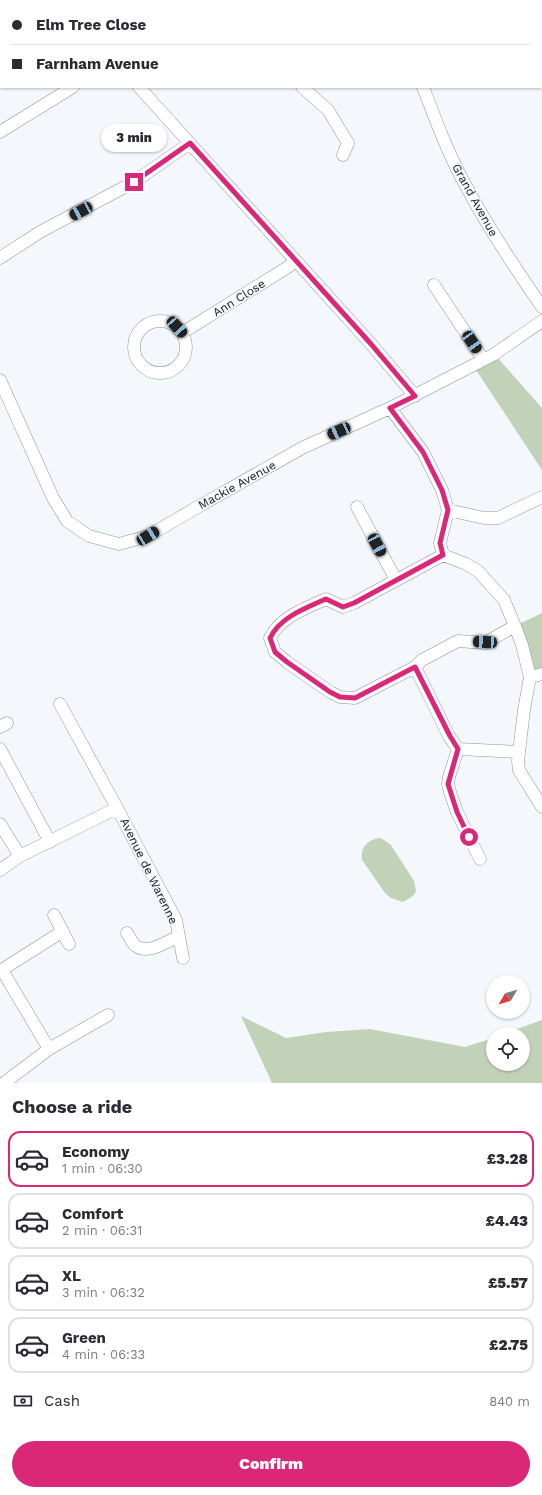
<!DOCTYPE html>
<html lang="en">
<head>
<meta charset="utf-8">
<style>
  :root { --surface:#fff; --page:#f7f7f7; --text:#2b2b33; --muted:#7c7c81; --line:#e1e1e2; --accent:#db2777 }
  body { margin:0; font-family:"Work Sans",sans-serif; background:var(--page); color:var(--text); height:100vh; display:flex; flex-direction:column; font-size:15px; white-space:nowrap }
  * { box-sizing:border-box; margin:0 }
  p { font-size:13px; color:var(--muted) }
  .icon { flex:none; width:22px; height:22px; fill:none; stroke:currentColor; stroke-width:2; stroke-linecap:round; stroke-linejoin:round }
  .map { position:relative; height:1083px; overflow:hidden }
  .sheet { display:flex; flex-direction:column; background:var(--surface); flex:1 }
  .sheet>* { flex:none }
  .top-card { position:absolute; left:0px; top:0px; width:542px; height:88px; box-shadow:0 1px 3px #0004; display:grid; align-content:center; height:88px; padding:0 12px; background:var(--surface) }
  .needle { width:26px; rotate:232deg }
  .fabs { position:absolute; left:486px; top:975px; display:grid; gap:8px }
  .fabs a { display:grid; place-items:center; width:44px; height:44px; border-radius:50%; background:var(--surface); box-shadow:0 1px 3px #0004; font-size:20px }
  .end { position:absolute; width:18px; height:18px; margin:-9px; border:5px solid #db2777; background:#fff; box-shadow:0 0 0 2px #fff }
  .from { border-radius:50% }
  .bubble { position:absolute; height:28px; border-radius:14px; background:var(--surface); box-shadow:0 1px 3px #0004; font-size:13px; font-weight:800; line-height:28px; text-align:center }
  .car { position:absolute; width:12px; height:24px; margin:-12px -6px; border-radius:5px; box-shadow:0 0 3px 1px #0007; background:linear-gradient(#222 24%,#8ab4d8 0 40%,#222 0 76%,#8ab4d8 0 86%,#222 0) }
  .top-card b { display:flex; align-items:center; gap:14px; height:38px; font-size:15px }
  .top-card b+b { border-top:1px solid var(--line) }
  .top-card i { width:10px; height:10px; background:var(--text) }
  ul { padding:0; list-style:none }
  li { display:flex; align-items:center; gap:12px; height:56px; margin:0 8px 6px; padding:0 4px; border:2px solid var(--line); border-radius:12px }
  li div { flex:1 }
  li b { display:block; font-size:15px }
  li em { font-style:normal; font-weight:800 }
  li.on { border-color:var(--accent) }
  li>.icon { width:36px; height:36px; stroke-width:1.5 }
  h2 { padding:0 12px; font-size:18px; line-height:48px }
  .pay { display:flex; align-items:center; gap:10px; height:44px; padding:0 12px; font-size:15px }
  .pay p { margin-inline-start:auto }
  .button { display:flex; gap:8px; margin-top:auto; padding:8px 12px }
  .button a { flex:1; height:46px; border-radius:24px; background:var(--accent); color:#fff; font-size:16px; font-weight:800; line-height:46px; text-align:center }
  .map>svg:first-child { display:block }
  .green { fill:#c1d2b9 }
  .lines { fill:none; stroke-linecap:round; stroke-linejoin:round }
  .minor-casing { stroke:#909397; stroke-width:13 }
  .minor { stroke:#fff; stroke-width:12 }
  .route { stroke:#db2777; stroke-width:5 }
  .labels { text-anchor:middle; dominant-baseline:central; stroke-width:3; stroke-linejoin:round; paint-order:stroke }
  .street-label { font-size:12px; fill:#17191a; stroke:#f4f8fc }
</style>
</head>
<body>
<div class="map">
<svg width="542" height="1083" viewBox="0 0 542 1083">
  <rect width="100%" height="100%" fill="#f4f8fc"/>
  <path class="green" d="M490 349 542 408V470L476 370Z
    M542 613V674L530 677 515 626Z
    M381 838 391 845 414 881 416 891 413 896 403 902 391 898 385 893 362 860C360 847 368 839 381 838Z
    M241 1016 286 1038 326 1032 370 1029 465 1047 493 1038V1064H523V1034H503L542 1020V1083H272Z"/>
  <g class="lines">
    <g class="minor-casing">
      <path id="minor" d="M164 0 165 1
        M386 0V1
        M209 1H218
        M234 1 236 0
        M541 15H542
        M139 87 371 344 415 396
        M302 87 328 110 348 143 343 155
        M423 87C436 121 449 156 467 188 489 229 515 268 542 307
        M0 132 73 87
        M0 258 40 232 134 182 190 143
        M434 285 483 359
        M134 347a26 26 0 1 1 52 0a26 26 0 1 1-52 0Z
        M182 333 288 267 295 261
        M0 380 53 498 67 521 89 536 119 544 148 536 196 508 302 448 390 408 493 355 542 321
        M390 408 423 452 442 490 448 510 440 543 443 555 466 564 478 571 504 600 515 626 522 645 530 677 524 710 518 761 519 770 542 807
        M357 507 396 580
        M448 510 484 518H498L542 497
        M515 626 485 643 458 641 422 660 415 667 449 736 458 749 519 752
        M415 667 355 698 340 697 330 692 287 662 275 652 270 638C280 617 306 608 326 599L343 607 354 603 443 555
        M530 677 542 674
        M60 704 117 808 176 920 183 958
        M0 727 7 723
        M0 749 50 842
        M458 749 449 777 448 784 450 792 457 812 480 859
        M0 824 20 856
        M0 870 20 856 117 808
        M54 915 69 944
        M127 933C130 937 132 944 136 946 148 955 168 941 179 936
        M2 970 49 1049
        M0 971 63 931
        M4 1083 49 1049 108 1015"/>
    </g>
    <use href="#minor" class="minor"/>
  </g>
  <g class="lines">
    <path class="route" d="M134 182 190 143 371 344 415 396 390 408 423 452 442 490 448 510 440 543 443 555 354 603 343 607 326 599C306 608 280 617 270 638L275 652 287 662 330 692 340 697 355 698 415 667 450 736 458 749 448 784 457 812 469 837"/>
  </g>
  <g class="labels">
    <g class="street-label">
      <text transform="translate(475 200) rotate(61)">Grand Avenue</text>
      <text transform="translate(239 298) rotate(-32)">Ann Close</text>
      <text transform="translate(237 485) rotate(-29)">Mackie Avenue</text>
      <text transform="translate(149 871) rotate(64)">Avenue de Warenne</text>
    </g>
  </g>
</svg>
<div class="fabs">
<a><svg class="needle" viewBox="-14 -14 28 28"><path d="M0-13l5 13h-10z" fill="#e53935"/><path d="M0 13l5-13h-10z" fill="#7c7c81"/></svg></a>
<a><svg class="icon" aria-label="locate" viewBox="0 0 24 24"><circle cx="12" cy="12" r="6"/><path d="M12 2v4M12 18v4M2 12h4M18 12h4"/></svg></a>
</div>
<i class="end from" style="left:469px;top:837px"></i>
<i class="end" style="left:134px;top:182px"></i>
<div class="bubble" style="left:101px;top:124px;width:66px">3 min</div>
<i class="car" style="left:81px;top:211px;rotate:242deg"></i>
<i class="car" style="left:177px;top:327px;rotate:138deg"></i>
<i class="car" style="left:472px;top:342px;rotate:146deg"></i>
<i class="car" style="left:339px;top:431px;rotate:246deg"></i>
<i class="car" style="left:148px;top:536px;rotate:59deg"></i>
<i class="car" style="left:377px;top:545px;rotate:152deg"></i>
<i class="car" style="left:485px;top:642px;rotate:273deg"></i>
<div class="top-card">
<b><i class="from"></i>Elm Tree Close</b>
<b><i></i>Farnham Avenue</b>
</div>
</div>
<section class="sheet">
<h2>Choose a ride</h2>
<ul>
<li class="on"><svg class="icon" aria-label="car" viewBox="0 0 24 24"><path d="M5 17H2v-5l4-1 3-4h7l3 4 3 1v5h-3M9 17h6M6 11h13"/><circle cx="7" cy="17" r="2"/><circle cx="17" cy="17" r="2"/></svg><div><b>Economy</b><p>1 min · 06:30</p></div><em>£3.28</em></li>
<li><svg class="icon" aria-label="car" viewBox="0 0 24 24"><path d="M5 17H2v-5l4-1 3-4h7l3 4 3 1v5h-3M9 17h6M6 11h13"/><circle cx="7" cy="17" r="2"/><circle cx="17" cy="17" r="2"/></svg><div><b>Comfort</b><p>2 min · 06:31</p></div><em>£4.43</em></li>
<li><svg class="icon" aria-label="car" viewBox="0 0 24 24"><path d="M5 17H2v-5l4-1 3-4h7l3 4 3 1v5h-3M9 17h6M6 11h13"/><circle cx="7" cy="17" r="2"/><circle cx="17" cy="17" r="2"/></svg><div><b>XL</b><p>3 min · 06:32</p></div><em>£5.57</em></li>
<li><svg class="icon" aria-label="car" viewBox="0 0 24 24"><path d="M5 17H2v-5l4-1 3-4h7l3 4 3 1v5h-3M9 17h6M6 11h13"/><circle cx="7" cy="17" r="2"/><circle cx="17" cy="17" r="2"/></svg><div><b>Green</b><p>4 min · 06:33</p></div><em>£2.75</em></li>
</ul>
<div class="pay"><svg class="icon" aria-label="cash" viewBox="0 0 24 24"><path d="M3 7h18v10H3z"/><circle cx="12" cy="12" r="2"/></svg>Cash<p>840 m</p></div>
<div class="button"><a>Confirm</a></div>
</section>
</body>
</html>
